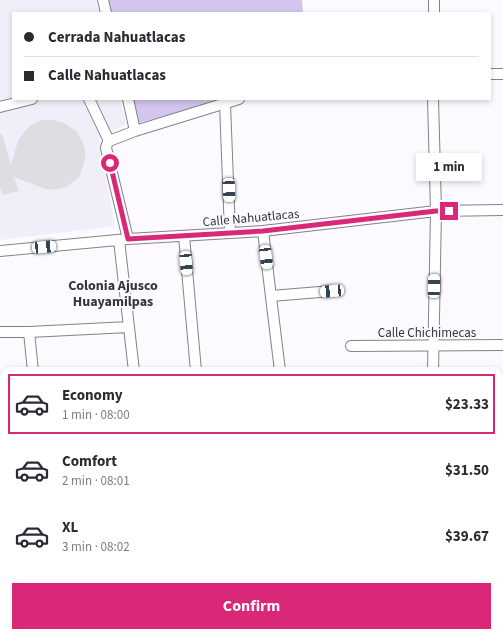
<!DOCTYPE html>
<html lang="en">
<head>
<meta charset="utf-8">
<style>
  :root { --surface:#fff; --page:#f7f7f7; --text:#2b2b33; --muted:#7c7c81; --line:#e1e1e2; --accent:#db2777 }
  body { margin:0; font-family:"Source Sans 3",sans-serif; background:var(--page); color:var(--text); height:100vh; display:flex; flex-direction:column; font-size:15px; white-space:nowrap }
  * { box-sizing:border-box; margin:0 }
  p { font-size:13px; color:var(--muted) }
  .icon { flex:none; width:22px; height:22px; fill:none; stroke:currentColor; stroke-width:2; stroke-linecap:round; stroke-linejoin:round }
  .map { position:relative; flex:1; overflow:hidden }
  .side { position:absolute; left:0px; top:367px; width:503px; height:270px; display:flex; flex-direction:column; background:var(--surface); border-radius:12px 12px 0 0; box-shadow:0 2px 6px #0003 }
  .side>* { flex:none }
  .guide { position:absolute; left:12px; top:12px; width:479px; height:88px; border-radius:0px; box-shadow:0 2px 6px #0003; display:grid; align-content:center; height:88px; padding:0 12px; background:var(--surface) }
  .end { position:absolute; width:18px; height:18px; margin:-9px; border:5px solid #db2777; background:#fff; box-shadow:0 0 0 2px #fff }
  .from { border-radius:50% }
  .bubble { position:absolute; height:28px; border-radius:0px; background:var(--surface); box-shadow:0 2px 6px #0003; font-size:13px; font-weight:700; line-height:28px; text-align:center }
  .car { position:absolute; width:12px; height:24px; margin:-12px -6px; border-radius:5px; box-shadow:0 0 3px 1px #0007; background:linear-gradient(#fff 24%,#345 0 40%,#fff 0 76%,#345 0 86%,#fff 0) }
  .guide b { display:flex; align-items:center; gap:14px; height:38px; font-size:15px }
  .guide b+b { border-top:1px solid var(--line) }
  .guide i { width:10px; height:10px; background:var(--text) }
  ul { padding:7px 0 0; list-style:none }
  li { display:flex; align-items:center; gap:12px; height:60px; margin:0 8px 6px; padding:0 4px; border:2px solid transparent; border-radius:0px }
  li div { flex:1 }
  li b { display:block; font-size:15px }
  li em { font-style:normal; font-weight:700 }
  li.current { border-color:var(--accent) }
  li>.icon { width:36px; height:36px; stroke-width:1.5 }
  .primary-button { display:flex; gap:8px; margin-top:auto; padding:8px 12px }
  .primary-button a { flex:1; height:46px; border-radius:0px; background:var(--accent); color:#fff; font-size:16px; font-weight:700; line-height:46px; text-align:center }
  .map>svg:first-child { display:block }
  .built { fill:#f1eef9 }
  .green { fill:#d4c5ef }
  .building { fill:#dedde1 }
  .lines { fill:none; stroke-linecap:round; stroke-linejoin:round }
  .minor-casing { stroke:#838286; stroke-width:12 }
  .minor { stroke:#fff; stroke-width:10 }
  .route { stroke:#db2777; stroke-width:5 }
  .labels { text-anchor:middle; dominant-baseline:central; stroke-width:4; stroke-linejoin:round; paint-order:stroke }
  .street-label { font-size:13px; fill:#363537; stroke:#fcfaff }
  .neighbourhood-label { font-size:14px; font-weight:bold; fill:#363537; stroke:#fcfaff }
</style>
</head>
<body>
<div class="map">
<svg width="503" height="637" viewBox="0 0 503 637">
  <rect width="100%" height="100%" fill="#fcfaff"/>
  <path class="built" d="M0 0H96L99 13H13V99H120L126 124 99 139 115 226 1 240 0 236Z
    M0 570H4V602L0 603Z
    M68 633H381L382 637H69Z"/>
  <path class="green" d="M108 0H302L303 13H111Z
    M132 99H226L138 123Z
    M4 602V633H68L69 637H0V603Z"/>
  <path class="building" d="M42 120H53L64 123 76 131 83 143 85 151V160L79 177 71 184 63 188 48 190 14 177 19 191 2 195 0 187V134H2L11 165 18 141 24 132 31 125Z"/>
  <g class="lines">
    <g class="minor-casing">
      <path id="minor" d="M103 0 106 13
        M434 13V0
        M490 74H503
        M89 99 109 141
        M128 99 135 131
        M225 104 230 233
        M0 107 32 99
        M263 231 280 371
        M184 236 196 371
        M128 239 106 148 107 144 109 141 135 131 239 99
        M119 240 134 371
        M0 251 128 239 263 231 436 211 503 210
        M271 296 332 291
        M0 332H29L129 327
        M29 332 33 371
        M351 346 503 345
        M433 371 436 211 433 99
        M499 481H503
        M0 526 4 529
        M499 617H503
        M81 633 82 637
        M300 633V637
        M432 637V633"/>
    </g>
    <use href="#minor" class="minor"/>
  </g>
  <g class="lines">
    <path class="route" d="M110 163 128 239 263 231 436 211H449"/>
  </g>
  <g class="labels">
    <g class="street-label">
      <text transform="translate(251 218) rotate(-5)">Calle Nahuatlacas</text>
      <text x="427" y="333">Calle Chichimecas</text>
    </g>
    <g class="neighbourhood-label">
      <text x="113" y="286">Colonia Ajusco<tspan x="113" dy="16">Huayamilpas</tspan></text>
    </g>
  </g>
</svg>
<i class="end from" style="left:110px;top:163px"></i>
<i class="end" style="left:449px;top:211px"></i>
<div class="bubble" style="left:416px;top:153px;width:66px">1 min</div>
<i class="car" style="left:229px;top:190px;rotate:178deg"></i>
<i class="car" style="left:44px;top:247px;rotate:85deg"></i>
<i class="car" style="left:266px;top:257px;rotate:173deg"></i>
<i class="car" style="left:186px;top:263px;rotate:175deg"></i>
<i class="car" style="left:434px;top:286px;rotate:1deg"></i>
<i class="car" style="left:332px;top:291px;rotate:265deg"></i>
<div class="guide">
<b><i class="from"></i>Cerrada Nahuatlacas</b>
<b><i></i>Calle Nahuatlacas</b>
</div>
<section class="side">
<ul>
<li class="current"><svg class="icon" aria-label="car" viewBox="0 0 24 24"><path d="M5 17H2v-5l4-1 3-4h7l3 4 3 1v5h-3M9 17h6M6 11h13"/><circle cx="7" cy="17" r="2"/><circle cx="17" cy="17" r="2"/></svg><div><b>Economy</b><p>1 min · 08:00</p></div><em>$23.33</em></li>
<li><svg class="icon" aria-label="car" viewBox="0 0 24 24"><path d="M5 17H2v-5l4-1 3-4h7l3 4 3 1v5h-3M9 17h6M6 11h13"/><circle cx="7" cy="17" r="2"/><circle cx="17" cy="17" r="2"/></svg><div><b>Comfort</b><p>2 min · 08:01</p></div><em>$31.50</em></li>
<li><svg class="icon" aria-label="car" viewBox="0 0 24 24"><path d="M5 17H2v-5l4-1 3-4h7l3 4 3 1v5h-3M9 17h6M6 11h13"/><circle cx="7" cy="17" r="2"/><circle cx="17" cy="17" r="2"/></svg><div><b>XL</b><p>3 min · 08:02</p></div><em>$39.67</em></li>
</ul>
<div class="primary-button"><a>Confirm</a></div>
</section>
</div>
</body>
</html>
